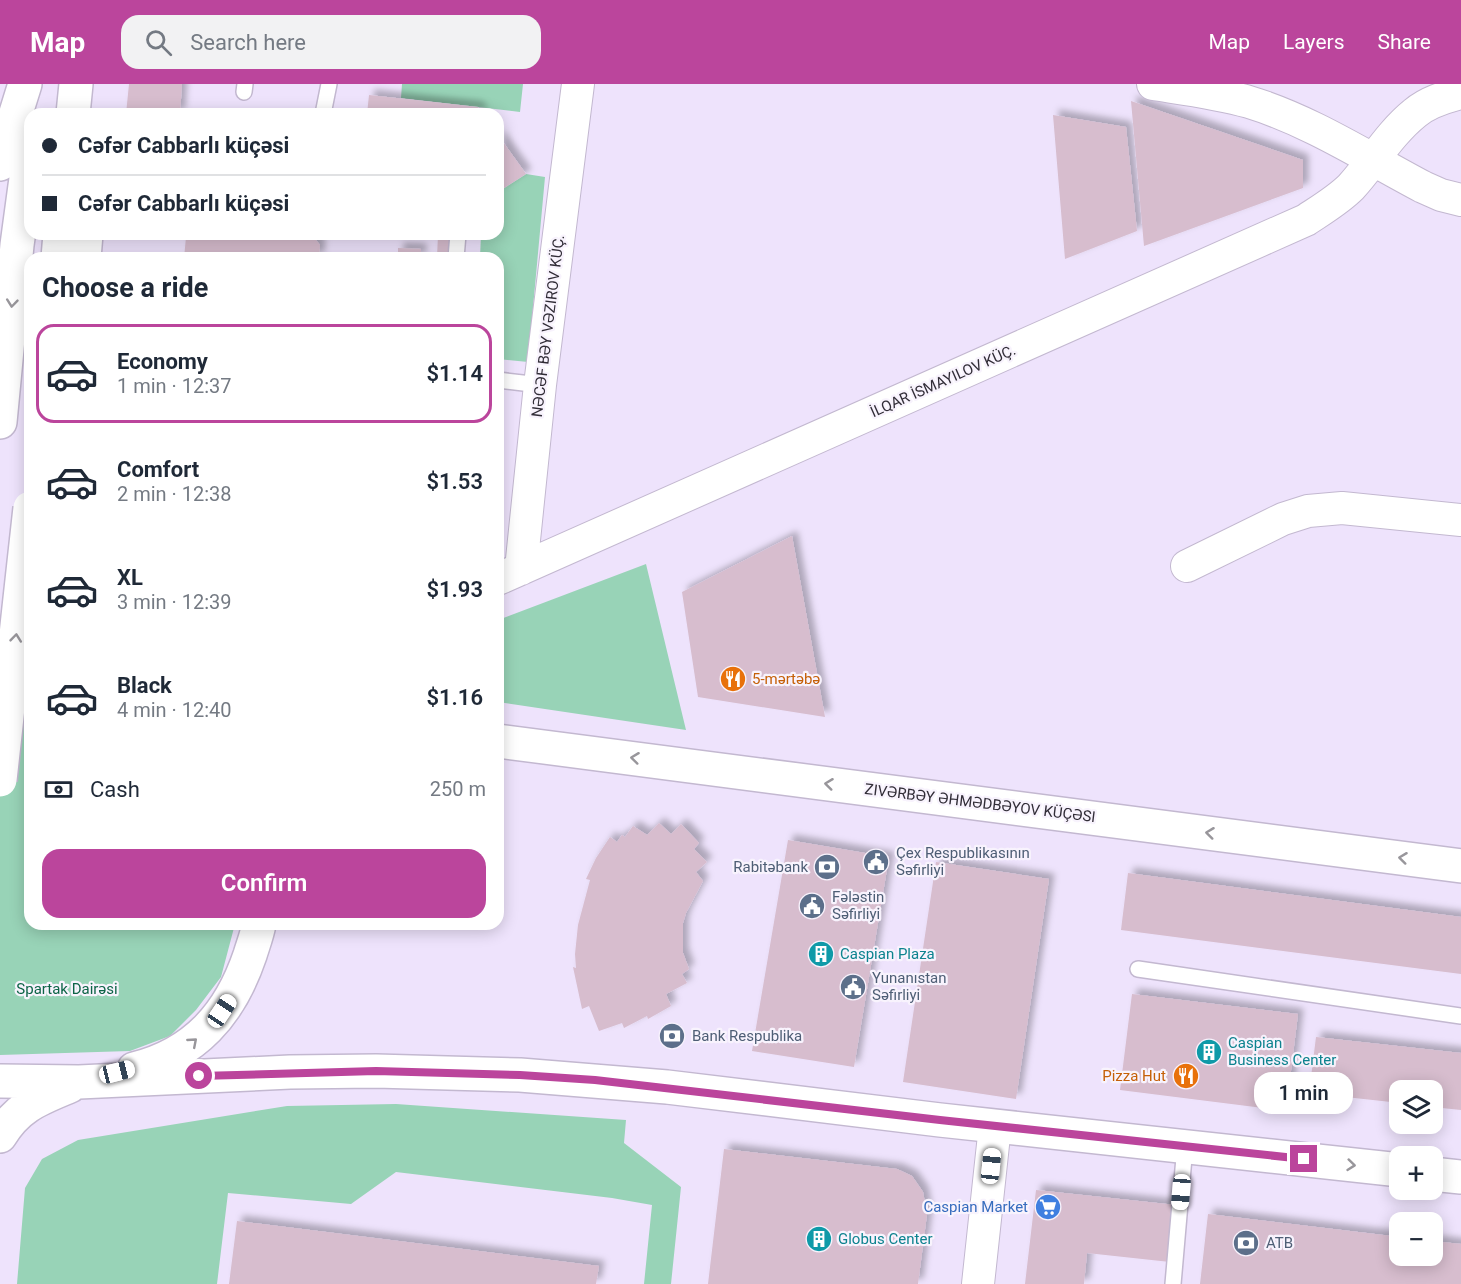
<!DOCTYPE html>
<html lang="en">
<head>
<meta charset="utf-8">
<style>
  :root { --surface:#fff; --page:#f2f2f3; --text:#1f2937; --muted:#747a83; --line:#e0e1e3; --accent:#bb459c }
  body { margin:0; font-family:Roboto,sans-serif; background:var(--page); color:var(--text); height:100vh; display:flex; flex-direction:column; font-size:22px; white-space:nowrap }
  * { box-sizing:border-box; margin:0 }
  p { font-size:20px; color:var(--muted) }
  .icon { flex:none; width:33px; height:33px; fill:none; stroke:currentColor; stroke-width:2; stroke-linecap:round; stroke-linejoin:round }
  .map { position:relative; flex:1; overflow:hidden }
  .sheet { position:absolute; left:24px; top:168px; width:480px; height:678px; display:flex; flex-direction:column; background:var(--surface); border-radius:18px; box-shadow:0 3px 15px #0003 }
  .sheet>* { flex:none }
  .guide { position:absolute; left:24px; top:24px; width:480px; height:132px; border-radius:18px; box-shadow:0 3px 15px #0003; display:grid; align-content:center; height:132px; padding:0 18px; background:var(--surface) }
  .controls { position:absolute; left:1389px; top:996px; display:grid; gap:12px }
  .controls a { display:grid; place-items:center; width:54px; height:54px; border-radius:12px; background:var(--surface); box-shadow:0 3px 15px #0003; font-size:30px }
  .end { position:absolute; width:27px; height:27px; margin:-14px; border:8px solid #bb459c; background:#fff; box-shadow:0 0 0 3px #fff }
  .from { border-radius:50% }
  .bubble { position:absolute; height:42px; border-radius:18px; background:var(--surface); box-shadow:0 3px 15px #0003; font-size:20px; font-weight:600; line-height:42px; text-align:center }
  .car { position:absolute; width:18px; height:36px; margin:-18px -9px; border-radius:8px; box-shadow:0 0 4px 2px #0007; background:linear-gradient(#fff 24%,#345 0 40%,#fff 0 76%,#345 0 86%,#fff 0) }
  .guide b { display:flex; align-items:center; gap:21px; height:57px; font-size:22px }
  .guide b+b { border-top:2px solid var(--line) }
  .guide i { width:15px; height:15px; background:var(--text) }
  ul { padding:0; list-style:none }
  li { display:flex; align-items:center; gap:18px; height:99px; margin:0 12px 9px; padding:0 6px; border:3px solid transparent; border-radius:18px }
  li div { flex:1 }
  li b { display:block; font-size:22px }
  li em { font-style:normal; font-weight:600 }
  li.current { border-color:var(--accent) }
  li>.icon { width:54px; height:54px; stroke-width:1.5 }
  h2 { padding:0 18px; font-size:27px; line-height:72px }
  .pay { display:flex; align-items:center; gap:15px; height:66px; padding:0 18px; font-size:22px }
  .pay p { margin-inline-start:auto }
  .cta { display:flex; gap:12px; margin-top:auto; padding:12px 18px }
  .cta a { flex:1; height:69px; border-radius:18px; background:var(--accent); color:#fff; font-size:24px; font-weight:600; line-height:69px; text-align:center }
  header { display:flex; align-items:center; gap:36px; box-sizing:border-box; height:84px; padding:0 30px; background:var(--accent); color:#fff }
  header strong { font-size:28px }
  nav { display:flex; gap:33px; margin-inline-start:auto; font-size:21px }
  .search { width:420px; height:54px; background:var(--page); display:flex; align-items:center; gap:15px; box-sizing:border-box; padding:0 21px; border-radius:18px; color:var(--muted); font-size:22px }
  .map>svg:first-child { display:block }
  .green { fill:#98d3b7 }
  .building { fill:#d7bdce; filter:url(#shadow) }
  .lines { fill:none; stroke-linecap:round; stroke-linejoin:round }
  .lane-casing { stroke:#c3b8d0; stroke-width:18 }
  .street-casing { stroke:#c3b8d0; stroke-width:34 }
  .primary-casing { stroke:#c3b8d0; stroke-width:36 }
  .lane { stroke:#fff; stroke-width:15 }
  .street { stroke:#fff; stroke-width:32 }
  .primary { stroke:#fff; stroke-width:33 }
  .primary-bridge-casing { stroke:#c3b8d0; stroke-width:36; stroke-linecap:butt }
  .primary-bridge { stroke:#fff; stroke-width:33 }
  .oneway { stroke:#98969b }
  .route { stroke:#bb459c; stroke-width:8 }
  .labels { text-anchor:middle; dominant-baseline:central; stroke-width:4.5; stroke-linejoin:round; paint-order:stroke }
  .street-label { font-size:15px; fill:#312d37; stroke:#f8f3fd }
  .food-label { font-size:15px; fill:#c56008; stroke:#f8f3fd; text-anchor:start }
  .service-label { font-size:15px; fill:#4e5e75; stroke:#f8f3fd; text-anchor:start }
  .culture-label { font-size:15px; fill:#0d838f; stroke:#f8f3fd; text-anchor:start }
  .park-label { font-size:15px; fill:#0d6447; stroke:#f8f3fd }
  .shop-label { font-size:15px; fill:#366cbe; stroke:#f8f3fd; text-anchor:end }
</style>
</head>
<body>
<header>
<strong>Map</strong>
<div class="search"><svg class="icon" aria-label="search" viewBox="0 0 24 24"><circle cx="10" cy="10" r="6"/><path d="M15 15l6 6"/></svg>Search here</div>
<nav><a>Map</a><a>Layers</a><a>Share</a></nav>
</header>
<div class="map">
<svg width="1461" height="1200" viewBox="0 0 1461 1200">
  <defs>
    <filter id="shadow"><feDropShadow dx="5.5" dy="-5.5" stdDeviation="3" flood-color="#0004"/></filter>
  </defs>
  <rect width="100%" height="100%" fill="#eee3fc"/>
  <path class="green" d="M402 0H523L520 28 401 14Z
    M526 90 545 93 528 278 498 275V174H480L481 150H498V108Z
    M646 480 686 646 498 618V536Z
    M0 630 30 632V840H235L221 893 196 926 170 952 130 967 0 971Z
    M396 1020 626 1036 624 1059 681 1103 671 1200H644L652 1121 612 1114 396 1088 351 1120 228 1109 217 1200H17L25 1104 42 1075 78 1056 287 1022Z"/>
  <path class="building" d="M129 0H182L180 30H126Z
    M369 11 478 23 483 30H367Z
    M1131 17 1303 76V104L1144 162Z
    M1053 31 1126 43 1137 147 1065 175Z
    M498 51 526 90 498 108Z
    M189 150H311L320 161 319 174H184L186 153Z
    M438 150H453L452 174H437Z
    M398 164 421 165V174H398Z
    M792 452 825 633 698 613 682 508Z
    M659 739 671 750 681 740 699 759 694 765 707 778 696 788 703 797 686 829 683 839V869L689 885 682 890 687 899 666 910 671 922 648 935 647 932 624 944 622 939 599 947 589 922 582 925 573 883 576 884 575 870 578 841 590 796 586 795 596 774 610 753 617 758 622 751 625 753 633 742 647 751Z
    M788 756 889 773 854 983 752 967Z
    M936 778 1049 795 1016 1015 903 998Z
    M1128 789 1461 833V890L1121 846Z
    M1132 910 1298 930 1286 1027 1120 1006Z
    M1316 953 1461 969V1026L1432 1023V1006H1400V1019L1309 1009Z
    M724 1065 897 1085 912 1092 923 1108 927 1130 918 1200H708Z
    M1036 1106 1176 1121 1170 1178 1087 1169 1084 1200H1025Z
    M1208 1130 1400 1153V1172H1432V1157L1461 1160V1200H1200Z
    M237 1137 599 1182 596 1200H229Z"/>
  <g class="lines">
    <g class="lane-casing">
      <path id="lane" d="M244 8 245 0
        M323 30 329 0
        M456 174 458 150
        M498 296 540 301
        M1138 885 1461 932
        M1173 1200 1185 1062"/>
    </g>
    <g class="street-casing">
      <path id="street" d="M1153 0C1185 5 1218 9 1249 18 1311 37 1366 73 1423 103L1441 111 1461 116
        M1187 482 1283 435 1308 427 1342 424 1461 436
        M521 485 540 301 578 0
        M498 495 1306 136C1321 126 1338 116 1351 103 1373 79 1389 50 1415 29 1428 18 1445 13 1461 9
        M978 1200 995 1042"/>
    </g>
    <g class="primary-casing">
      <path id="primary" d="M73 30 76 0
        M0 80 25 0
        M58 174 60 150
        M84 174 86 150
        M0 338 17 161 30 65
        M498 657 1461 782
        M134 985C195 970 230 930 250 871 253 861 257 851 259 840
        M0 997 79 998 290 988 376 987 520 991 667 1003 940 1036 1400 1086
        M0 1052C18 1022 39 1015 70 1002
        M1432 1090 1461 1093"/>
    </g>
    <use href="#lane" class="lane"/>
    <use href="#street" class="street"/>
    <use href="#primary" class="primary"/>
    <g class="primary-bridge-casing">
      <path id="primary-bridge" d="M0 696 30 424"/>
    </g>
    <use href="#primary-bridge" class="primary-bridge"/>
  </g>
  <defs><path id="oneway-chevron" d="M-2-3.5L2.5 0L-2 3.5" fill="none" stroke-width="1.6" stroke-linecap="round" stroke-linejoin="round" transform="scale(1.5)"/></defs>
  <g class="oneway">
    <use href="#oneway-chevron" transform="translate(12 219) rotate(96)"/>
    <use href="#oneway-chevron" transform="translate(16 554) rotate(-84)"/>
    <use href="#oneway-chevron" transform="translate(635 674) rotate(-173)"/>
    <use href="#oneway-chevron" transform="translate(829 700) rotate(-173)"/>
    <use href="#oneway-chevron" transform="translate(1210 749) rotate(-173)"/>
    <use href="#oneway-chevron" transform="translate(1403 774) rotate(-173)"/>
    <use href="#oneway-chevron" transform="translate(193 958) rotate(-41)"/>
    <use href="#oneway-chevron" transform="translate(1351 1081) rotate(6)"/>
  </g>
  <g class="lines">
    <path class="route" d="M199 992 376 987 520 991 595 996 940 1036 1304 1075"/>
  </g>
  <defs>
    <g id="restaurant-disc" transform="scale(1.35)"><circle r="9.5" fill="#e8710a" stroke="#f8f3fd"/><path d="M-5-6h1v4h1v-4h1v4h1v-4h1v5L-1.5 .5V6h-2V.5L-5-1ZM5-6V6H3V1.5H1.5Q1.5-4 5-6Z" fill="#fff"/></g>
    <g id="civic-disc" transform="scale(1.35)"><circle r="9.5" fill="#5c6f8a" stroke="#f8f3fd"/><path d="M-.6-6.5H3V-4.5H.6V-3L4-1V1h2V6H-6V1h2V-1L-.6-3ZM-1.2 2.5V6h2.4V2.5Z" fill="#fff"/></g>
    <g id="bank-disc" transform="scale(1.35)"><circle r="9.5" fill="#5c6f8a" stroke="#f8f3fd"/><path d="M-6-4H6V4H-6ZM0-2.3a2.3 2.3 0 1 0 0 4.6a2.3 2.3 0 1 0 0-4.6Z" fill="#fff"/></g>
    <g id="building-disc" transform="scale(1.35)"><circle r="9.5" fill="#0f9aa8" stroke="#f8f3fd"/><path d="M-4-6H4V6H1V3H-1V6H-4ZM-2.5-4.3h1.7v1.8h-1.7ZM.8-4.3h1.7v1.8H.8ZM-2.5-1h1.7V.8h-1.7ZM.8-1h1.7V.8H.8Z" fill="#fff"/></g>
    <g id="supermarket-disc" transform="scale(1.35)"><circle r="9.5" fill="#3f7fe0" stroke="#f8f3fd"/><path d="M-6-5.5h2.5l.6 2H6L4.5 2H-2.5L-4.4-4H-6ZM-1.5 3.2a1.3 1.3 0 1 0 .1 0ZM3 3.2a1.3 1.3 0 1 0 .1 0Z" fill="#fff"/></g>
  </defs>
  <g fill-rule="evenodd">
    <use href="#restaurant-disc" x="733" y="595"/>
    <use href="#civic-disc" x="876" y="778"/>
    <use href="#bank-disc" x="827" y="783"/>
    <use href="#civic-disc" x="812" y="822"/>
    <use href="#building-disc" x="821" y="870"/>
    <use href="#civic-disc" x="853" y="903"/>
    <use href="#bank-disc" x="672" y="952"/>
    <use href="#building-disc" x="1209" y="968"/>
    <use href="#restaurant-disc" x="1186" y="992"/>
    <use href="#supermarket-disc" x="1048" y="1123"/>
    <use href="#building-disc" x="819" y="1155"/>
    <use href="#bank-disc" x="1246" y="1159"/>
  </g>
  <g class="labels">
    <g class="street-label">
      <text transform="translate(548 242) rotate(-83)">NƏCƏF BƏY VƏZIROV KÜÇ.</text>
      <text transform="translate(943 297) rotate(-24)">İLQAR İSMAYILOV KÜÇ.</text>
      <text transform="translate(980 719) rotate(7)">ZIVƏRBƏY ƏHMƏDBƏYOV KÜÇƏSI</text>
    </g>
    <g class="food-label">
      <text x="752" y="595">5-mərtəbə</text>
      <text x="1166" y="992" text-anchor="end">Pizza Hut</text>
    </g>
    <g class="service-label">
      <text x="896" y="769">Çex Respublikasının<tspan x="896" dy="17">Səfirliyi</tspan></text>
      <text x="808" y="783" text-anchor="end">Rabitəbank</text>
      <text x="832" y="813">Fələstin<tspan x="832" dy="17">Səfirliyi</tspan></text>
      <text x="872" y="894">Yunanıstan<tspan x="872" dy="17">Səfirliyi</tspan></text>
      <text x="692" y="952">Bank Respublika</text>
      <text x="1266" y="1159">ATB</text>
    </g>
    <g class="culture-label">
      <text x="840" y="870">Caspian Plaza</text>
      <text x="1228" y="959">Caspian<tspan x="1228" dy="17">Business Center</tspan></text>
      <text x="838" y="1155">Globus Center</text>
    </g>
    <g class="park-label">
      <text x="67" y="905">Spartak Dairəsi</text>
    </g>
    <g class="shop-label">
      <text x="1028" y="1123">Caspian Market</text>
    </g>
  </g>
</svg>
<div class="controls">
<a><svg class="icon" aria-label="layers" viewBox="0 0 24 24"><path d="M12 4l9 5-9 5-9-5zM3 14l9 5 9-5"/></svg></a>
<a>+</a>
<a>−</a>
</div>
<i class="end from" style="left:199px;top:992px"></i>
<i class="end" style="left:1304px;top:1075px"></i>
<div class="bubble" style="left:1254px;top:988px;width:99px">1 min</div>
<i class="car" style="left:222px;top:927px;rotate:34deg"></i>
<i class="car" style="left:117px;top:988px;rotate:76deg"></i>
<i class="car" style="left:991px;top:1082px;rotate:6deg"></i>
<i class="car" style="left:1181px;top:1108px;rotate:185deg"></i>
<div class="guide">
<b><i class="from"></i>Cəfər Cabbarlı küçəsi</b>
<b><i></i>Cəfər Cabbarlı küçəsi</b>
</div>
<section class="sheet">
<h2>Choose a ride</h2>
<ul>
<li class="current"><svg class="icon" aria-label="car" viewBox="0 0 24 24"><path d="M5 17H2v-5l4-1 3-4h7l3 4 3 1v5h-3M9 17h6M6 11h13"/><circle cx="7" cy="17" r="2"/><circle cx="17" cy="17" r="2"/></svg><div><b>Economy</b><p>1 min · 12:37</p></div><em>$1.14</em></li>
<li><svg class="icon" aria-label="car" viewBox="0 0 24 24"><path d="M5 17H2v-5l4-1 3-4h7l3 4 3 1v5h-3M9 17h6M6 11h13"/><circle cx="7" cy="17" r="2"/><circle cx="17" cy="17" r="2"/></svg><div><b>Comfort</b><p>2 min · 12:38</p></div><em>$1.53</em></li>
<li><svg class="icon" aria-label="car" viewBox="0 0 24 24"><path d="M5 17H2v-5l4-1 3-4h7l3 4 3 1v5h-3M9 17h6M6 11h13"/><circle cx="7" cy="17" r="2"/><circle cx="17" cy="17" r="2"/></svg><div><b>XL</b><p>3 min · 12:39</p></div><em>$1.93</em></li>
<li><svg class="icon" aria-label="car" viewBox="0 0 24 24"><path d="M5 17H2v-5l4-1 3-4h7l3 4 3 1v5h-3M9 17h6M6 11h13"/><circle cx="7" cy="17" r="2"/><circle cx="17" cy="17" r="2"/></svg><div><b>Black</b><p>4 min · 12:40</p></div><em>$1.16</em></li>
</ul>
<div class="pay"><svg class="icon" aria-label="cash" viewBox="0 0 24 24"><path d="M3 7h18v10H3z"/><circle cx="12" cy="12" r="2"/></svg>Cash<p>250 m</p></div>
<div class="cta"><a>Confirm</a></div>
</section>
</div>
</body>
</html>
